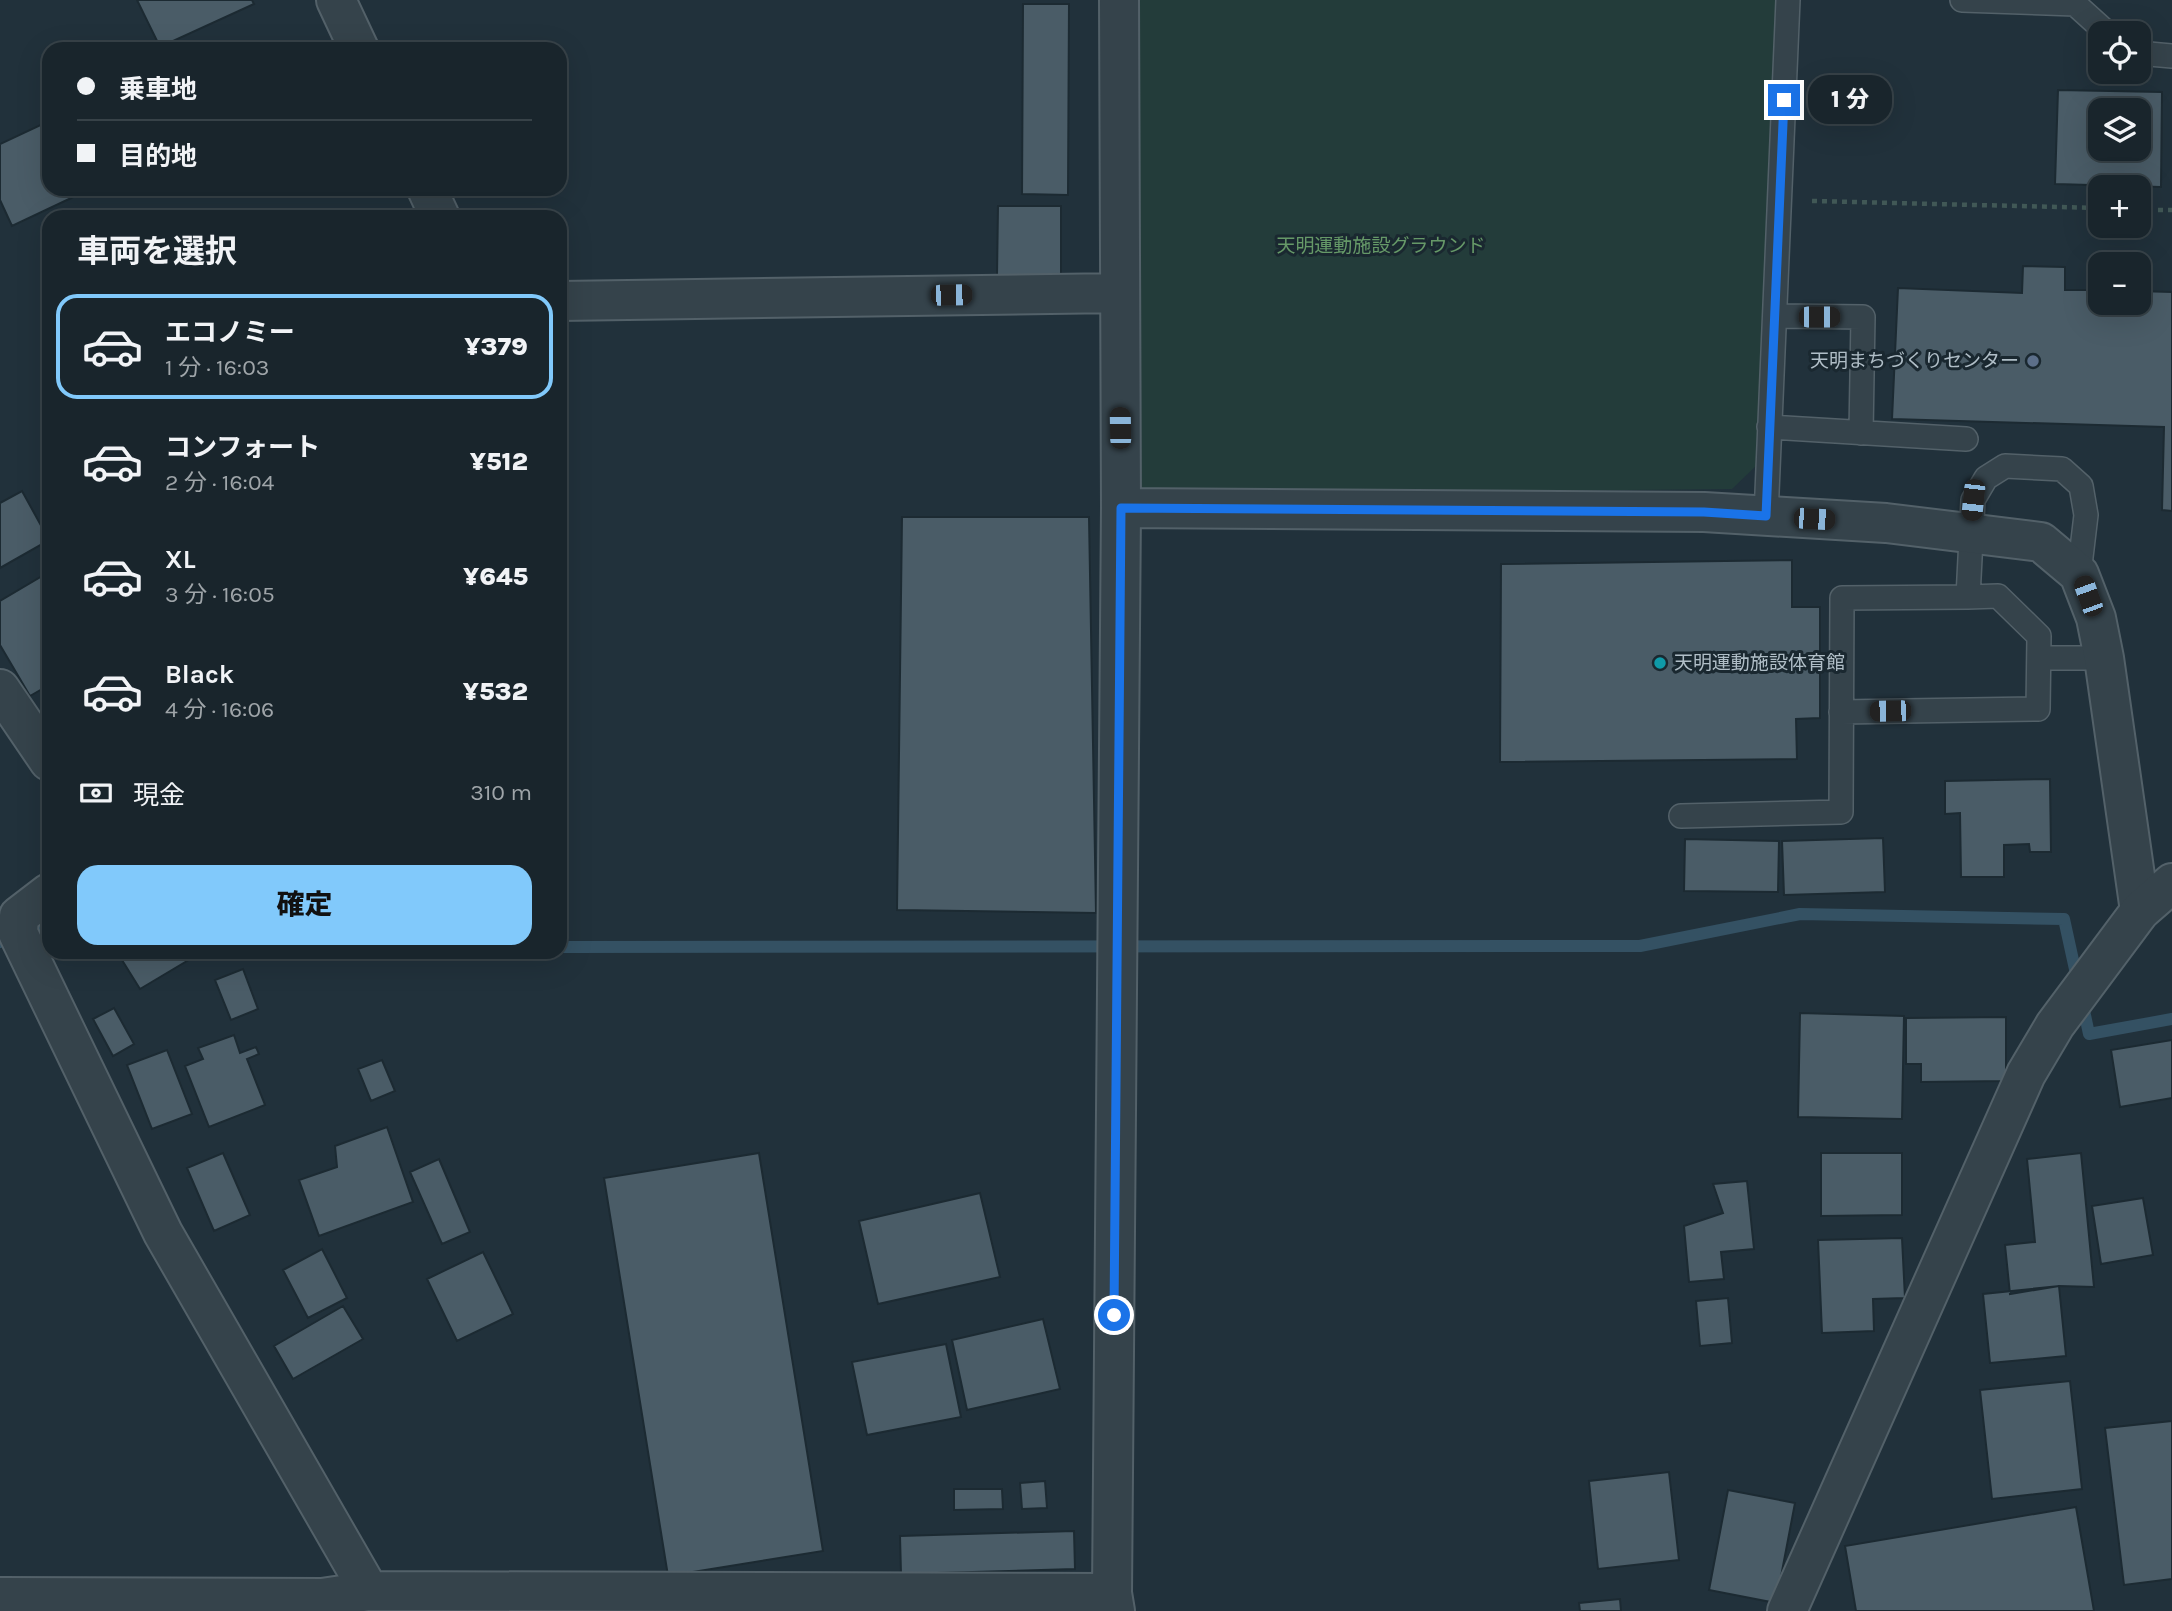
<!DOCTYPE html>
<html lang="ja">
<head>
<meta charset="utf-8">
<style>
  :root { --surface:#19252c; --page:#263138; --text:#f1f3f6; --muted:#9fa5a9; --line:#374248; --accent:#81c9fb }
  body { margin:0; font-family:Karla,"Noto Sans JP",sans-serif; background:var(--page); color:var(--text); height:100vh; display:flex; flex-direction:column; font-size:26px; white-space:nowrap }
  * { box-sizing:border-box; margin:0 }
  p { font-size:23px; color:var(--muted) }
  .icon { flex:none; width:38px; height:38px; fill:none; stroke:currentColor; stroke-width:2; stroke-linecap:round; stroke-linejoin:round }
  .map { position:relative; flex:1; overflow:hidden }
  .drawer { position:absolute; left:42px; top:210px; width:525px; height:749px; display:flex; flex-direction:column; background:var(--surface); border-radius:21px; box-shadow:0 7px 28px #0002,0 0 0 2px var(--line) }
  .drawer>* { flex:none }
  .hud { position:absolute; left:42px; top:42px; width:525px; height:154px; border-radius:21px; box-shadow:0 7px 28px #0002,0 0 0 2px var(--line); display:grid; align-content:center; height:154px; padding:0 35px; background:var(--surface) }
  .buttons { position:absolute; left:2088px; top:21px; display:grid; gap:14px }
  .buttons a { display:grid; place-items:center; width:63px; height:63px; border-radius:14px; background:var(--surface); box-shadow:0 7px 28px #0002,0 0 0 2px var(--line); font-size:35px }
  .end { position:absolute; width:32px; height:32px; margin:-16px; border:9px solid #1a73e8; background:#fff; box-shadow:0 0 0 4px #fff }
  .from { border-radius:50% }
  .bubble { position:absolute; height:49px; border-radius:21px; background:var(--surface); box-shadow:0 7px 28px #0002,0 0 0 2px var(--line); font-size:23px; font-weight:800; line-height:49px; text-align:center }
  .car { position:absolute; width:21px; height:42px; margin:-21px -10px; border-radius:9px; box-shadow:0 0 5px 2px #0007; background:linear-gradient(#222 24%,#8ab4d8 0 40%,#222 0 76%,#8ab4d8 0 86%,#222 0) }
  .hud b { display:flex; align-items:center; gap:24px; height:66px; font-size:26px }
  .hud b+b { border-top:2px solid var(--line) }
  .hud i { width:18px; height:18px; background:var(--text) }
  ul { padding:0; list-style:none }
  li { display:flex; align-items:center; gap:21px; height:105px; margin:0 14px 10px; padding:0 21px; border:4px solid transparent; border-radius:21px }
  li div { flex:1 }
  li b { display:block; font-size:26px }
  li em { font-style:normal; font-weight:800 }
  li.selected { border-color:var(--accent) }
  li>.icon { width:63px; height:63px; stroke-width:1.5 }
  h2 { padding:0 35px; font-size:32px; line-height:84px }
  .pay { display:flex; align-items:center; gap:18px; height:77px; padding:0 35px; font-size:26px }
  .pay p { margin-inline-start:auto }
  .cta { display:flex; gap:14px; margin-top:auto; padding:14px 35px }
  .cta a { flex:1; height:80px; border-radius:21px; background:var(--accent); color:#111; font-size:28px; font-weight:800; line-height:80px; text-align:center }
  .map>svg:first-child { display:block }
  .green { fill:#233c3a }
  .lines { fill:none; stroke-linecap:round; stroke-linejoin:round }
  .stream { stroke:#345163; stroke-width:12 }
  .building { fill:#4a5c67; stroke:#1c2a32; stroke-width:2; fill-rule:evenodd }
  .service-casing { stroke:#536169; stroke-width:26 }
  .minor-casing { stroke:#536169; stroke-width:42 }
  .tertiary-casing { stroke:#536169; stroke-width:42 }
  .path { stroke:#415856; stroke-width:4.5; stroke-dasharray:5 5; stroke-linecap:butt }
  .service { stroke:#35434b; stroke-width:23 }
  .minor { stroke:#35434b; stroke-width:38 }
  .tertiary { stroke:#35434b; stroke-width:38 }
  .route { stroke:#1a73e8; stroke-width:9 }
  .service-dot { fill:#5c6f8a; stroke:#1a2830; stroke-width:2.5 }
  .culture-dot { fill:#0f9aa8; stroke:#1a2830; stroke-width:2.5 }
  .labels { text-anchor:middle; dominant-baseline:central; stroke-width:6; stroke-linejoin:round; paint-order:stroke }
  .park-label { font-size:19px; fill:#669968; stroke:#1a2830 }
  .poi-label { font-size:19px; fill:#b0bec7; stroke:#1a2830; text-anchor:end }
</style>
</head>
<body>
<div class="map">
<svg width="2172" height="1611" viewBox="0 0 2172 1611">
  <rect width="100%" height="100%" fill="#21313b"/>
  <path class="green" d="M1135 0H1776L1757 465 1732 489 1133 495Z"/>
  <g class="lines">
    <path class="stream" d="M0 942 49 930
      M560 947 1640 946 1800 914 2064 919 2078 983
      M2082 1001 2089 1034 2172 1019"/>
  </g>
  <path class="building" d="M137 0H252L254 4 160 47Z
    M1023 4H1069L1068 195 1022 194Z
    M2058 90 2162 92 2161 187 2055 184ZM2100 110H2138V149H2100Z
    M49 121V189L86 191 12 226 0 200V144Z
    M998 206H1061V277L997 276Z
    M2023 266 2065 267V290H2100V303H2138V291L2172 292V511L2162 510 2164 427 1892 419 1898 288 2022 293Z
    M22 491 49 540 0 568V503Z
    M902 517H1089L1096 913 897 910Z
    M1792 560V607H1820V718L1796 719 1797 759 1500 762 1501 564Z
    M49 572V685L30 696 0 645V601Z
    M2050 779 2051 852H2030L2029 844 2004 845V877H1961L1960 813 1945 814V781Z
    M1883 838 1885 892 1784 895 1782 841Z
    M1685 839 1779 841 1778 892 1684 891Z
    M117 952H202L140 989Z
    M243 969 258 1009 231 1020 215 980Z
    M114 1008 134 1044 113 1056 93 1019Z
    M1800 1013 1904 1016 1902 1119 1798 1117Z
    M2006 1017V1081L1921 1082V1064H1906V1018Z
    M234 1035 240 1053 256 1047 259 1054 247 1059 265 1105 209 1127 185 1066 203 1059 198 1048Z
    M2172 1040V1098L2120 1107 2111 1050Z
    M167 1050 192 1114 152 1129 127 1065Z
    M382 1060 395 1091 371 1101 358 1069Z
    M387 1127 413 1202 319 1236 299 1180 337 1167 335 1146Z
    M223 1153 250 1215 214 1231 187 1168Z
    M759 1153 823 1551 668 1576 604 1178Z
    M1821 1153H1902V1215L1821 1216Z
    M2081 1153 2094 1287 2059 1286 2010 1294 2005 1245 2035 1242 2027 1159Z
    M439 1159 470 1232 442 1244 410 1172Z
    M1747 1181 1754 1249 1721 1252 1724 1279 1689 1282 1684 1226 1723 1213 1713 1184Z
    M980 1193 1000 1277 878 1304 859 1221Z
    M2143 1198 2153 1255 2101 1264 2092 1206Z
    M1902 1238 1905 1298 1873 1299 1874 1331 1822 1333 1818 1240Z
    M322 1249 347 1298 308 1318 283 1270Z
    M483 1252 513 1314 457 1341 427 1279Z
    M2059 1286 2066 1356 1990 1363 1983 1294Z
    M1728 1298 1732 1343 1700 1346 1696 1301Z
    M343 1306 363 1339 293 1379 274 1346Z
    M1043 1319 1060 1389 967 1410 952 1340Z
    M946 1344 961 1417 867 1435 852 1362Z
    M2070 1381 2082 1489 1992 1499 1980 1390Z
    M2172 1421V1579L2124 1585 2105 1428Z
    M1669 1472 1679 1560 1598 1569 1589 1481Z
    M1045 1481 1047 1508 1022 1509 1020 1483Z
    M954 1489H1002L1003 1509 954 1510Z
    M1728 1490 1795 1503 1776 1603 1709 1590Z
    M2076 1507 2094 1611H1856L1845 1546Z
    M1074 1531 1075 1569 901 1574 900 1536Z
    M1620 1599 1621 1611H1580L1579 1603Z"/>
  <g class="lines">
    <g class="service-casing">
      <path id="service" d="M1962 0 2075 4V0
        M2075 4 2107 33
        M2138 53 2172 56
        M1775 316 1863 317 1861 433
        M1769 427 1966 439
        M1766 516 1788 0
        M2040 658H2104
        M1841 712 2038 709 2039 636 1998 596 1968 597
        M1681 816 1841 812 1842 598 1968 597 1973 500 1986 478 2005 466 2062 469 2081 486 2086 515 2079 574"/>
    </g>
    <g class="minor-casing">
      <path id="minor" d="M336 0 359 49
        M427 189 440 217
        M560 301 1119 293
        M1121 508 1704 512 1886 523 2041 542 2079 574 2096 618 2104 658 2140 911
        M0 689 49 761
        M49 893 19 916 18 933 163 1233 369 1591
        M0 1597 322 1598 369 1591 1112 1593
        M1115 1611 1112 1593 1121 508 1119 0"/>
    </g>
    <g class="tertiary-casing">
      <path id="tertiary" d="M1787 1611 2026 1074 2055 1025 2140 911 2172 883"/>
    </g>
    <path class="path" d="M1812 201 2100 208
      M2138 210H2172"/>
    <use href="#service" class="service"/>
    <use href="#minor" class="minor"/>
    <use href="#tertiary" class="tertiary"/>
  </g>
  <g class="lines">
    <path class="route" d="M1114 1315 1121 508 1704 512 1766 516 1784 100"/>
  </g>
  <circle class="service-dot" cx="2033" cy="361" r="7"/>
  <circle class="culture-dot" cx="1660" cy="663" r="7"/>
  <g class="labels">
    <g class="park-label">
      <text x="1381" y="246">天明運動施設グラウンド</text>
    </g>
    <g class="poi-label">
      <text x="2019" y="361">天明まちづくりセンター</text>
      <text x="1674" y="663" text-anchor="start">天明運動施設体育館</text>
    </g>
  </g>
</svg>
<div class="buttons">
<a><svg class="icon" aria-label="locate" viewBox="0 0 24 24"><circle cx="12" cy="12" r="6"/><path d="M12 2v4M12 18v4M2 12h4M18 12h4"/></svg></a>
<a><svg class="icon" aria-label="layers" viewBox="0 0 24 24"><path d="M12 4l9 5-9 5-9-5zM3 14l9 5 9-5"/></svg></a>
<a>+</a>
<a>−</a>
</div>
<i class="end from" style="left:1114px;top:1315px"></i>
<i class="end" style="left:1784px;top:100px"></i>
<div class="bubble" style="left:1808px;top:75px;width:84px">1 分</div>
<i class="car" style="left:951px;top:295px;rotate:89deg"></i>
<i class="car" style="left:1819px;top:317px;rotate:90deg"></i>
<i class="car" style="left:1120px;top:428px;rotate:359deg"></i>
<i class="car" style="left:1973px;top:500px;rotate:186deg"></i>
<i class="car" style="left:1814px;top:519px;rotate:93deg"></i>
<i class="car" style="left:2088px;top:596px;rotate:340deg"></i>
<i class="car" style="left:1890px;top:711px;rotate:269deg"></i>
<div class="hud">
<b><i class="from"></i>乗車地</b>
<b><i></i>目的地</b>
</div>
<section class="drawer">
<h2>車両を選択</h2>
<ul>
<li class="selected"><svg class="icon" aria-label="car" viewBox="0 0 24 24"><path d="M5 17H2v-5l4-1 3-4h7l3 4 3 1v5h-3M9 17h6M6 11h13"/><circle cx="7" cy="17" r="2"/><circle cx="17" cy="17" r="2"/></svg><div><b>エコノミー</b><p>1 分 · 16:03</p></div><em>¥379</em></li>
<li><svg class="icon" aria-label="car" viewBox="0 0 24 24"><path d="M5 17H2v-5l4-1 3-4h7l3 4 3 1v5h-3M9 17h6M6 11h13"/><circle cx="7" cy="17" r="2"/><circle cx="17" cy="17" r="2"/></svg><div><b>コンフォート</b><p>2 分 · 16:04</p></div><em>¥512</em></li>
<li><svg class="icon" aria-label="car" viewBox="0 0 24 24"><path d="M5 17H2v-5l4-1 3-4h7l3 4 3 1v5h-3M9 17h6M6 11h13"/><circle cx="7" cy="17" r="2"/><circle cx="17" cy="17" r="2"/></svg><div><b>XL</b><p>3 分 · 16:05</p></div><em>¥645</em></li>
<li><svg class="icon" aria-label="car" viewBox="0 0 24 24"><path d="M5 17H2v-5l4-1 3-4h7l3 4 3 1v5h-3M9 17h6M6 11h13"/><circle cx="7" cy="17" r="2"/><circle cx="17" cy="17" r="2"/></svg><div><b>Black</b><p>4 分 · 16:06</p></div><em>¥532</em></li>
</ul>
<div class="pay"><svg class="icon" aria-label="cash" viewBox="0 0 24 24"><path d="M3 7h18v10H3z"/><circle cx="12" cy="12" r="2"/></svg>現金<p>310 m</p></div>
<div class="cta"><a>確定</a></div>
</section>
</div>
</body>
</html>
